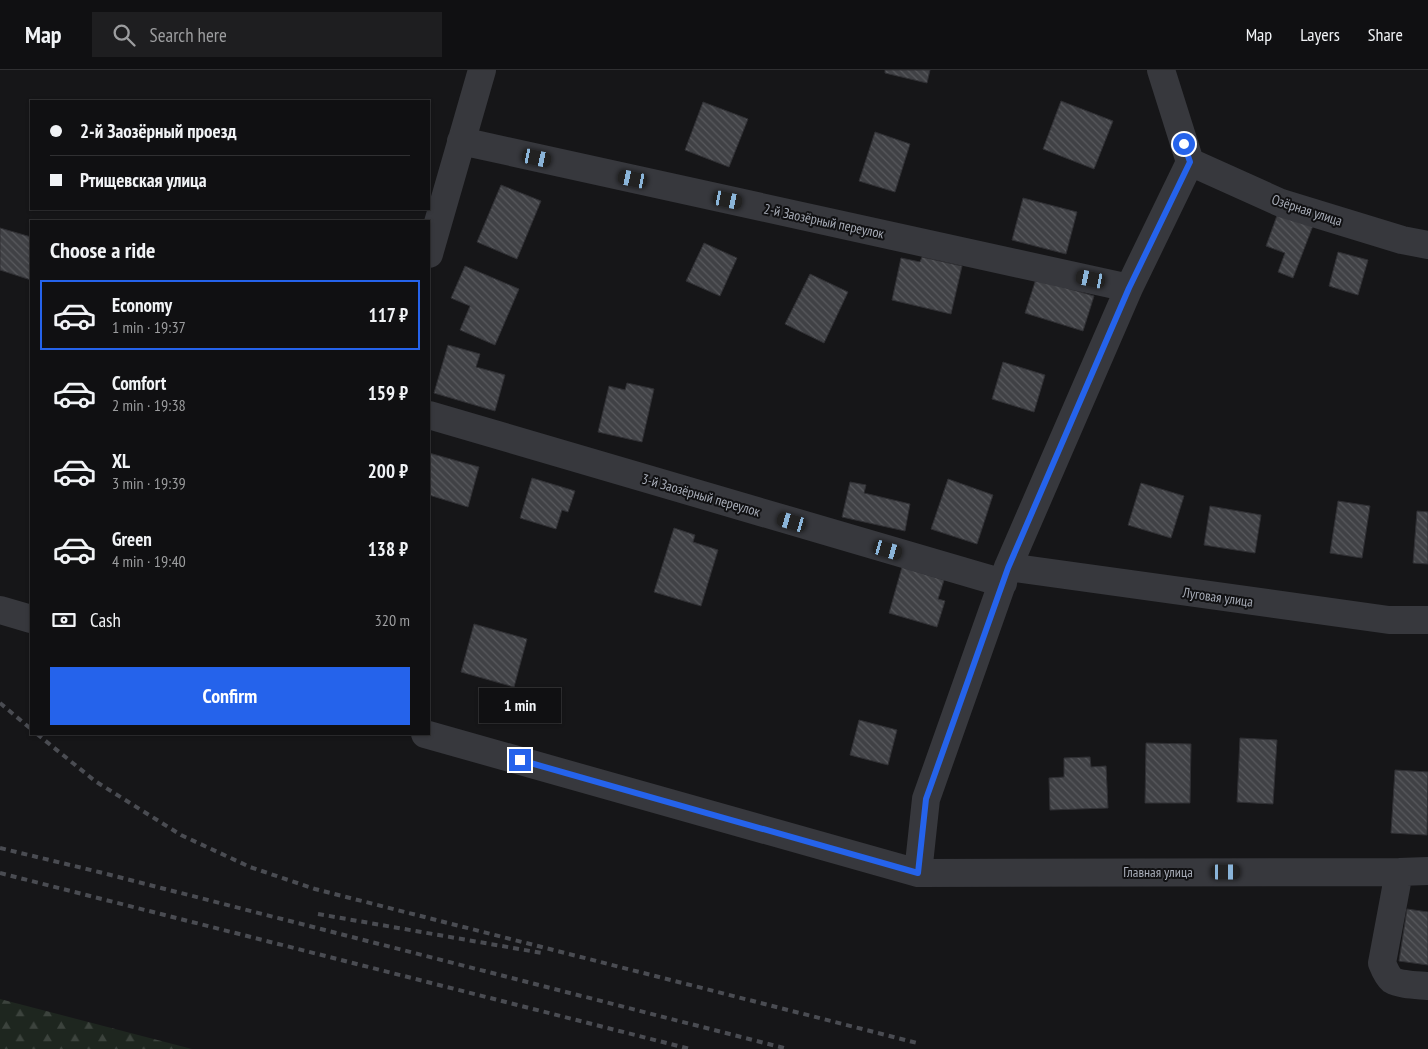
<!DOCTYPE html>
<html lang="en">
<head>
<meta charset="utf-8">
<style>
  :root { --surface:#101012; --page:#1e1e20; --text:#f1f3f6; --muted:#9c9d9f; --line:#303032; --accent:#2563eb }
  body { margin:0; font-family:"PT Sans Narrow",sans-serif; background:var(--page); color:var(--text); height:100vh; display:flex; flex-direction:column; font-size:19px; white-space:nowrap }
  * { box-sizing:border-box; margin:0 }
  p { font-size:16px; color:var(--muted) }
  .icon { flex:none; width:28px; height:28px; fill:none; stroke:currentColor; stroke-width:2; stroke-linecap:round; stroke-linejoin:round }
  .map { position:relative; flex:1; overflow:hidden }
  .details { position:absolute; left:30px; top:150px; width:400px; height:515px; display:flex; flex-direction:column; background:var(--surface); border-radius:0px; box-shadow:0 1px 4px #0004,0 0 0 1px var(--line) }
  .details>* { flex:none }
  .top-card { position:absolute; left:30px; top:30px; width:400px; height:110px; border-radius:0px; box-shadow:0 1px 4px #0004,0 0 0 1px var(--line); display:grid; align-content:center; height:110px; padding:0 20px; background:var(--surface) }
  .end { position:absolute; width:22px; height:22px; margin:-11px; border:6px solid #2563eb; background:#fff; box-shadow:0 0 0 2px #fff }
  .from { border-radius:50% }
  .bubble { position:absolute; height:35px; border-radius:0px; background:var(--surface); box-shadow:0 1px 4px #0004,0 0 0 1px var(--line); font-size:16px; font-weight:800; line-height:35px; text-align:center }
  .car { position:absolute; width:15px; height:30px; margin:-15px -8px; border-radius:6px; box-shadow:0 0 4px 1px #0007; background:linear-gradient(#222 24%,#8ab4d8 0 40%,#222 0 76%,#8ab4d8 0 86%,#222 0) }
  .top-card b { display:flex; align-items:center; gap:18px; height:48px; font-size:19px }
  .top-card b+b { border-top:1px solid var(--line) }
  .top-card i { width:12px; height:12px; background:var(--text) }
  ul { padding:0; list-style:none }
  li { display:flex; align-items:center; gap:15px; height:70px; margin:0 10px 8px; padding:0 10px; border:2px solid transparent; border-radius:0px }
  li div { flex:1 }
  li b { display:block; font-size:19px }
  li em { font-style:normal; font-weight:800 }
  li.current { border-color:var(--accent) }
  li>.icon { width:45px; height:45px; stroke-width:1.5 }
  h2 { padding:0 20px; font-size:22px; line-height:60px }
  .pay { display:flex; align-items:center; gap:12px; height:55px; padding:0 20px; font-size:19px }
  .pay p { margin-inline-start:auto }
  .cta { display:flex; gap:10px; margin-top:auto; padding:10px 20px }
  .cta a { flex:1; height:58px; border-radius:0px; background:var(--accent); color:#fff; font-size:20px; font-weight:800; line-height:58px; text-align:center }
  header { display:flex; align-items:center; gap:30px; box-sizing:border-box; height:70px; padding:0 25px; background:var(--surface); border-bottom:1px solid var(--line) }
  header strong { font-size:24px }
  nav { display:flex; gap:28px; margin-inline-start:auto; font-size:18px }
  .search { width:350px; height:45px; background:var(--page); display:flex; align-items:center; gap:12px; box-sizing:border-box; padding:0 18px; border-radius:0px; color:var(--muted); font-size:19px }
  .map>svg:first-child { display:block }
  .forest { fill:url(#forest-firs) }
  .building { fill:url(#building-back-hatch); stroke:#303034 }
  .lines { fill:none; stroke-linecap:round; stroke-linejoin:round }
  .minor { stroke:#37383d; stroke-width:28 }
  .rail { stroke:#4a4c52; stroke-width:4; stroke-dasharray:6 5; stroke-linecap:butt }
  .route { stroke:#2563eb; stroke-width:6 }
  .labels { text-anchor:middle; dominant-baseline:central; stroke-width:4; stroke-linejoin:round; paint-order:stroke }
  .street-label { font-size:14px; fill:#a8adb8; stroke:#111113 }
</style>
</head>
<body>
<header>
<strong>Map</strong>
<div class="search"><svg class="icon" aria-label="search" viewBox="0 0 24 24"><circle cx="10" cy="10" r="6"/><path d="M15 15l6 6"/></svg>Search here</div>
<nav><a>Map</a><a>Layers</a><a>Share</a></nav>
</header>
<div class="map">
<svg width="1428" height="979" viewBox="0 0 1428 979">
  <defs>
    <pattern id="forest-firs" width="22" height="20" patternUnits="userSpaceOnUse" patternTransform="scale(1.25)"><rect width="22" height="20" fill="#1e261f"/><path d="M5 1l3.5 6h-7zM16 11l3.5 6h-7z" fill="#3c433d"/></pattern>
    <pattern id="building-back-hatch" width="6" height="6" patternUnits="userSpaceOnUse" patternTransform="scale(1.25)"><rect width="6" height="6" fill="#404145"/><path d="M-1 5l2 2M0 0l6 6M5-1l2 2" fill="none" stroke="#595a5e"/></pattern>
  </defs>
  <rect width="100%" height="100%" fill="#161618"/>
  <path class="forest" d="M0 929 192 979H0Z"/>
  <path class="building" d="M885 0H930L927 13 885 3Z
    M1061 31 1113 51 1094 99 1043 79Z
    M703 32 748 49 729 97 685 80Z
    M875 62 910 74 895 122 859 111Z
    M501 115 541 131 517 189 477 172Z
    M1023 128 1077 142 1066 184 1012 170Z
    M1279 140 1314 153 1293 208 1278 202 1285 183 1266 176Z
    M0 158 31 167V210L0 200Z
    M704 173 737 188 720 226 686 211Z
    M1338 182 1368 190 1358 225 1329 216Z
    M922 187 962 196 951 244 892 230 901 188 920 192Z
    M465 196 519 219 495 275 460 260 470 236 451 228Z
    M810 204 848 222 824 273 785 254Z
    M1036 209 1094 226 1083 261 1025 243Z
    M448 275 480 284 476 297 505 305 495 341 434 323Z
    M1003 292 1045 305 1034 342 992 329Z
    M627 313 654 319 642 372 598 362 609 316 625 320Z
    M429 383 479 397 468 437 429 425Z
    M532 408 575 421 568 442 562 440 556 459 520 448Z
    M948 409 993 425 977 474 931 459Z
    M850 412 866 415 864 423 910 434 905 461 842 447Z
    M1141 413 1184 426 1171 468 1128 455Z
    M1338 431 1370 436 1362 488 1330 483Z
    M1210 436 1261 445 1255 483 1204 475Z
    M1417 441 1428 442V494L1413 493Z
    M674 458 695 465 693 472 718 480 701 536 654 522Z
    M902 497 944 510 938 529 945 531 937 557 889 543Z
    M474 554 527 569 514 617 461 602Z
    M859 650 897 660 888 695 850 685Z
    M1240 668 1277 670 1273 734 1237 732Z
    M1146 673 1191 674 1190 733H1145Z
    M1090 687 1091 697 1106 696 1108 738 1050 740 1049 708 1064 707V688Z
    M1395 700 1428 702 1427 765 1391 763Z
    M1407 839 1428 842V895L1399 891Z"/>
  <g class="lines">
    <path class="minor" d="M461 71 1129 218
      M1190 92 1281 133 1402 170 1428 175
      M429 184 482 0
      M429 345 1003 513
      M1008 497 1389 550H1428
      M0 540 31 549
      M425 664 918 803 1399 802 1428 801
      M1399 802 1382 893C1384 898 1387 906 1392 910 1400 915 1418 915 1428 916
      M918 803 926 729 1008 497 1129 218 1190 92 1161 0"/>
    <path class="rail" d="M0 633 31 659
      M37 664 95 711 181 765 250 797 315 819 917 973
      M0 778 99 802 788 979
      M0 803 690 979
      M318 844 542 883"/>
  </g>
  <g class="lines">
    <path class="route" d="M520 690 918 803 926 729 1008 498 1129 218 1190 92 1184 74"/>
  </g>
  <g class="labels">
    <g class="street-label">
      <text transform="translate(1307 140) rotate(18)">Озёрная улица</text>
      <text transform="translate(824 151) rotate(12)">2-й Заозёрный переулок</text>
      <text transform="translate(701 425) rotate(16)">3-й Заозёрный переулок</text>
      <text transform="translate(1218 527) rotate(8)">Луговая улица</text>
      <text x="1158" y="802">Главная улица</text>
    </g>
  </g>
</svg>
<i class="end from" style="left:1184px;top:74px"></i>
<i class="end" style="left:520px;top:690px"></i>
<div class="bubble" style="left:479px;top:618px;width:82px">1 min</div>
<i class="car" style="left:537px;top:88px;rotate:102deg"></i>
<i class="car" style="left:633px;top:109px;rotate:282deg"></i>
<i class="car" style="left:728px;top:130px;rotate:102deg"></i>
<i class="car" style="left:1091px;top:209px;rotate:282deg"></i>
<i class="car" style="left:792px;top:452px;rotate:286deg"></i>
<i class="car" style="left:888px;top:480px;rotate:106deg"></i>
<i class="car" style="left:1226px;top:802px;rotate:90deg"></i>
<div class="top-card">
<b><i class="from"></i>2-й Заозёрный проезд</b>
<b><i></i>Ртищевская улица</b>
</div>
<section class="details">
<h2>Choose a ride</h2>
<ul>
<li class="current"><svg class="icon" aria-label="car" viewBox="0 0 24 24"><path d="M5 17H2v-5l4-1 3-4h7l3 4 3 1v5h-3M9 17h6M6 11h13"/><circle cx="7" cy="17" r="2"/><circle cx="17" cy="17" r="2"/></svg><div><b>Economy</b><p>1 min · 19:37</p></div><em>117 ₽</em></li>
<li><svg class="icon" aria-label="car" viewBox="0 0 24 24"><path d="M5 17H2v-5l4-1 3-4h7l3 4 3 1v5h-3M9 17h6M6 11h13"/><circle cx="7" cy="17" r="2"/><circle cx="17" cy="17" r="2"/></svg><div><b>Comfort</b><p>2 min · 19:38</p></div><em>159 ₽</em></li>
<li><svg class="icon" aria-label="car" viewBox="0 0 24 24"><path d="M5 17H2v-5l4-1 3-4h7l3 4 3 1v5h-3M9 17h6M6 11h13"/><circle cx="7" cy="17" r="2"/><circle cx="17" cy="17" r="2"/></svg><div><b>XL</b><p>3 min · 19:39</p></div><em>200 ₽</em></li>
<li><svg class="icon" aria-label="car" viewBox="0 0 24 24"><path d="M5 17H2v-5l4-1 3-4h7l3 4 3 1v5h-3M9 17h6M6 11h13"/><circle cx="7" cy="17" r="2"/><circle cx="17" cy="17" r="2"/></svg><div><b>Green</b><p>4 min · 19:40</p></div><em>138 ₽</em></li>
</ul>
<div class="pay"><svg class="icon" aria-label="cash" viewBox="0 0 24 24"><path d="M3 7h18v10H3z"/><circle cx="12" cy="12" r="2"/></svg>Cash<p>320 m</p></div>
<div class="cta"><a>Confirm</a></div>
</section>
</div>
</body>
</html>
